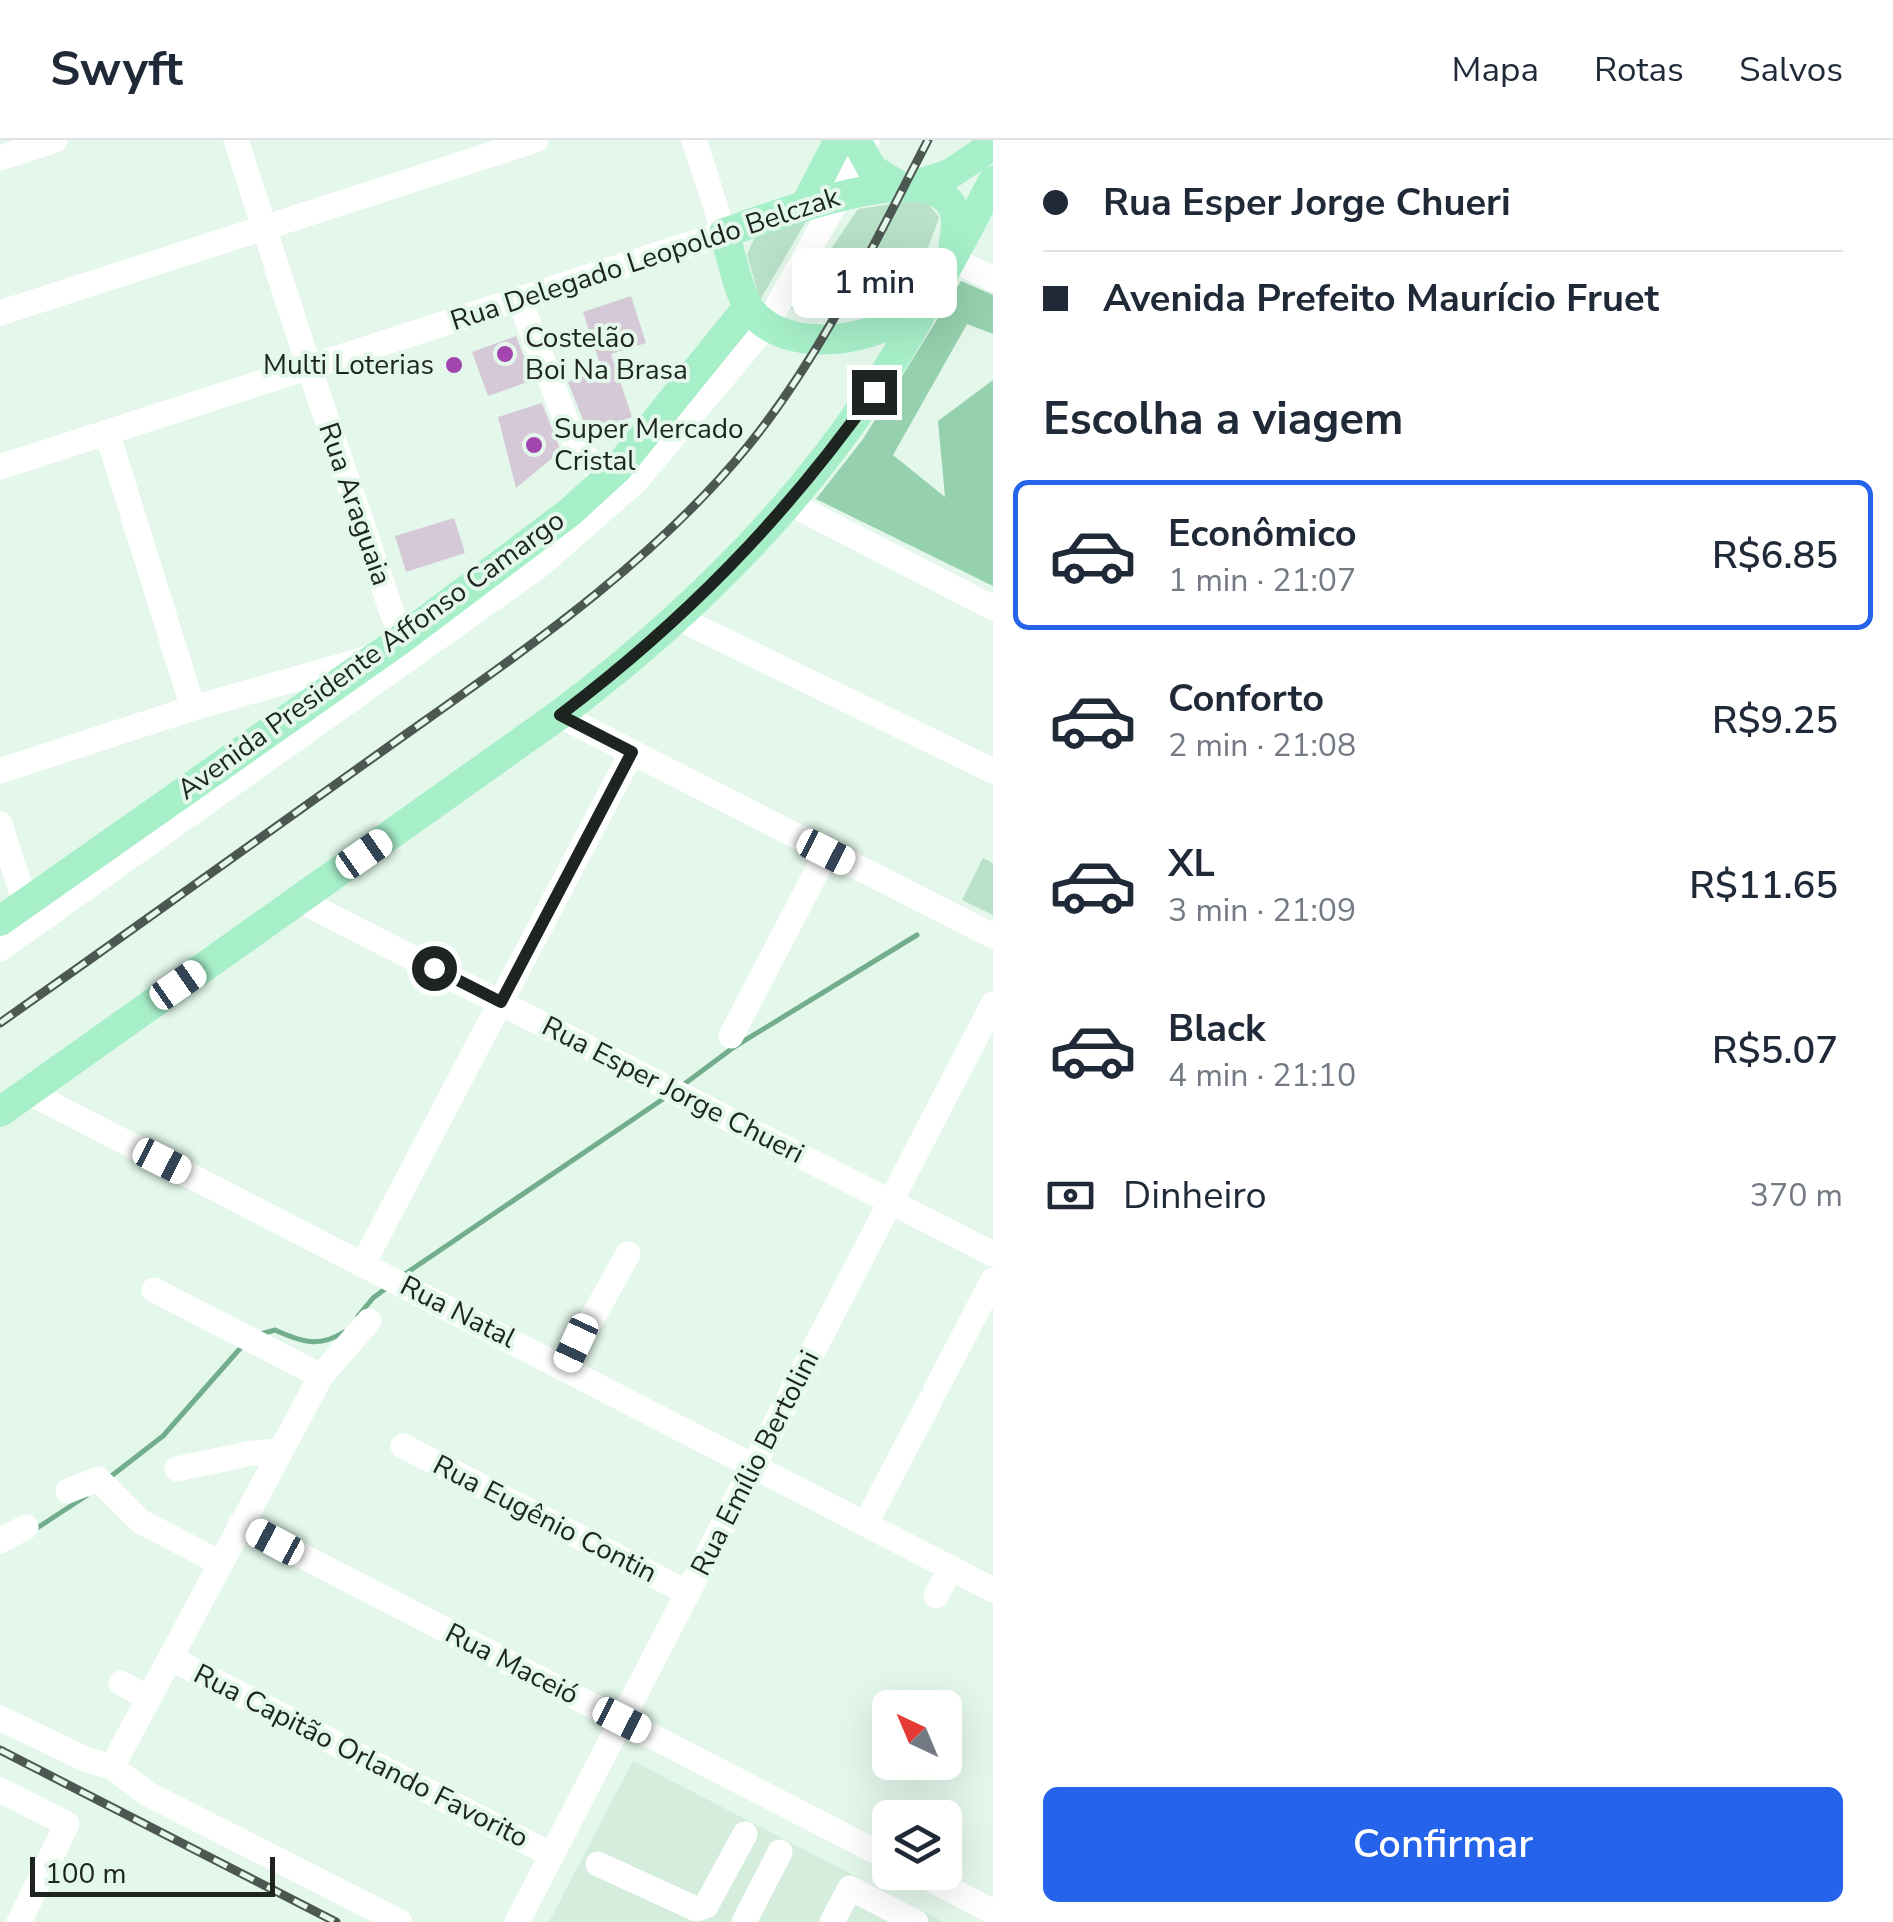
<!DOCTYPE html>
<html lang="pt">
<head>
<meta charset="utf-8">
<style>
  :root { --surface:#fff; --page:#f2f2f3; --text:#1f2937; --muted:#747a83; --line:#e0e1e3; --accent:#2563eb }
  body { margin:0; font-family:"Nunito Sans",sans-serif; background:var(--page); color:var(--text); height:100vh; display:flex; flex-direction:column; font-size:38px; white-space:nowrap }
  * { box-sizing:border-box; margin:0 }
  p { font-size:32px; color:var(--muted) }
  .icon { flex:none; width:55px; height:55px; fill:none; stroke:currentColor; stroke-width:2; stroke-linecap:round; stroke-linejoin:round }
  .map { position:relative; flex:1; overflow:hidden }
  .details { display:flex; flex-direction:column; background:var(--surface); width:900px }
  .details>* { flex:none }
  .guide { display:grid; align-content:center; height:220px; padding:0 50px; background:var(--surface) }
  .needle { width:65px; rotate:316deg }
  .buttons { position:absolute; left:872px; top:1550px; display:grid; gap:20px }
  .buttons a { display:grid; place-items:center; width:90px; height:90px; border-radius:15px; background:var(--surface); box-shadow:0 10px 40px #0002; font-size:50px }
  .scale { position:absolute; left:30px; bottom:25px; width:245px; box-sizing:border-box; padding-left:10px; border:5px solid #1e2521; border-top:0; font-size:28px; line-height:35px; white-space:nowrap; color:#1e2521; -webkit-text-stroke:8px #e4f7eb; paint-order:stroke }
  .end { position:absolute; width:45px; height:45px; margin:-22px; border:12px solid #1e2521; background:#fff; box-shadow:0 0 0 5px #fff }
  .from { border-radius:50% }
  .bubble { position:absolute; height:70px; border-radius:15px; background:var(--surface); box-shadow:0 10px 40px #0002; font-size:32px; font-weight:600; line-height:70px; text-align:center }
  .car { position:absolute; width:30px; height:60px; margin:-30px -15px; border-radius:12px; box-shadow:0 0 8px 2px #0007; background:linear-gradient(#fff 24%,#345 0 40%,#fff 0 76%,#345 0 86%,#fff 0) }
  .guide b { display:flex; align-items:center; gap:35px; height:95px; font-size:38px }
  .guide b+b { border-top:2px solid var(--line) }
  .guide i { width:25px; height:25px; background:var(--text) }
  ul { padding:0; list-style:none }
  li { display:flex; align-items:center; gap:30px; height:150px; margin:0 20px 15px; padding:0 30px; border:5px solid transparent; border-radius:15px }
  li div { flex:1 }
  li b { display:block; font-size:38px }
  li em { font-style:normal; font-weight:600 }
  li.on { border-color:var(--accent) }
  li>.icon { width:90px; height:90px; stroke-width:1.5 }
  h2 { padding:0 50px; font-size:45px; line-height:120px }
  .pay { display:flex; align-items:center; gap:25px; height:110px; padding:0 50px; font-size:38px }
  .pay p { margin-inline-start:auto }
  .primary-button { display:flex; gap:20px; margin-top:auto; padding:20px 50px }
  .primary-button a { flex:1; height:115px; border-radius:15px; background:var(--accent); color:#fff; font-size:40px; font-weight:600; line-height:115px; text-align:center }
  header { display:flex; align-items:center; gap:60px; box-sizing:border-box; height:140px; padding:0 50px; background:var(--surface); border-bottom:2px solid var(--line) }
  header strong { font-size:48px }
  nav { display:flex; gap:55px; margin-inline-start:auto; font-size:35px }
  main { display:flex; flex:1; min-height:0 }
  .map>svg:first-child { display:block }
  .built { fill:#d4eddd }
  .green { fill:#b8e1c8 }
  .forest { fill:#95d1ae }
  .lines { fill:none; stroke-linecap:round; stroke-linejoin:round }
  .stream { stroke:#73ae8c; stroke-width:5 }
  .building { fill:#d6c9d7 }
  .minor { stroke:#fff; stroke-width:25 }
  .major { stroke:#a6efc9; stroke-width:30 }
  .rail-casing { stroke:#4d5751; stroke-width:9 }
  .rail { stroke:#e4f7eb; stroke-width:5; stroke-dasharray:15; stroke-linecap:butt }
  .route { stroke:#1e2521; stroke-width:12 }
  .poi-dot { fill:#a245ae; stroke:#e4f7eb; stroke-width:4 }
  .labels { text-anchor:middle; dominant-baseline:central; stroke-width:8; stroke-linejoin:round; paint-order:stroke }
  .street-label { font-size:28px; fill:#1e2521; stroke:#e4f7eb }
  .poi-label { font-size:28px; fill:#1e2521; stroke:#e4f7eb; text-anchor:start }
</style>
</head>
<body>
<header>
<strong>Swyft</strong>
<nav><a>Mapa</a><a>Rotas</a><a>Salvos</a></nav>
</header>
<main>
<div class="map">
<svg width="993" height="1782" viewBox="0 0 993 1782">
  <rect width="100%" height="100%" fill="#e4f7eb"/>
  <path class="built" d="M633 1621 944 1782H549Z"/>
  <path class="green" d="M919 60 929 65 939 77C932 101 911 151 889 163 873 172 853 172 836 174 819 176 804 179 791 168L858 69Z
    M809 76 760 160 747 114 756 95Z
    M983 718 993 723V775L962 760Z"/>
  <path class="forest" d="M961 141 993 155V194L967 184 893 315 945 357 938 281 993 240V446L816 359 863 299Z"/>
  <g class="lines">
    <path class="stream" d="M683 945 734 907 917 795
      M402 1136 666 957
      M358 1176 373 1158 389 1146
      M257 1195 275 1190C301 1202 319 1208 344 1192
      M110 1337 163 1296 244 1204
      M37 1388 86 1356"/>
  </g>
  <path class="building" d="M631 156 646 203 611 214 632 277 588 292 568 242 602 230 583 172Z
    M516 196 533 240 488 256 472 212Z
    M542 263 561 311 516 348 498 277Z
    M454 378 465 413 406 432 395 396Z"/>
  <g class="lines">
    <path class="minor" d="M236 0 309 227 401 499
      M0 18 55 0
      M952 119 993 139
      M519 159 575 304 606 341
      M0 173 536 0
      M107 292 193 568
      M0 327 724 93 694 0
      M789 363 993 468
      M678 478 993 631
      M559 575 993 796
      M0 631 193 568 369 518
      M0 684 25 763
      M299 760 993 1114
      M0 809 539 426 636 341 752 203 767 184 841 53 867 0
      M731 896 827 712
      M28 952 993 1450
      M363 1124 632 612
      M154 1150 321 1236
      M565 1227 628 1114
      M936 1249 993 1140
      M403 1306 688 1453
      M177 1329 252 1313 279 1311
      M68 1351 98 1339 140 1381 220 1423
      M866 1383 930 1261
      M240 1384 890 1719
      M0 1401 26 1387
      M936 1456 951 1427
      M170 1518 552 1715
      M121 1543 149 1558
      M0 1578 85 1619 112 1627 148 1654 400 1782
      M112 1627 321 1236 369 1181
      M0 1650 67 1684 19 1782
      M598 1724 696 1769 706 1766 745 1694
      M917 1732 993 1772
      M517 1782 993 864
      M744 1782 780 1712
      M832 1782 850 1748 916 1782"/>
    <path class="major" d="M856 0 872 29 903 48
      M912 46 950 34 993 5
      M805 66 839 0
      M919 165C881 202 784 218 749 168 738 152 731 113 724 93 766 79 924 16 952 66 960 79 954 97 953 111
      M0 781 396 503 570 372 617 329 748 167
      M0 972 559 575C680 484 788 380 872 253 917 186 955 113 993 41"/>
    <g class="rail-casing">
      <path id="rail" d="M0 883C132 790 263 696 395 602 519 514 651 425 748 306 822 215 874 104 928 0
        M0 1610 336 1782"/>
    </g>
    <use href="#rail" class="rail"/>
  </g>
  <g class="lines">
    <path class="route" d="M434 828 501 862 632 612 560 575C684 481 783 380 874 252"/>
  </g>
  <g class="poi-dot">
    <circle cx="505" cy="214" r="10"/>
    <circle cx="454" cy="225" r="10"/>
    <circle cx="534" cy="305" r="10"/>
  </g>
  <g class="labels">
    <g class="street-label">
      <text transform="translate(645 119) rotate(-18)">Rua Delegado Leopoldo Belczak</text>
      <text transform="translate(355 364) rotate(71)">Rua Araguaia</text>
      <text transform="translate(371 515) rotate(-36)">Avenida Presidente Affonso Camargo</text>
      <text transform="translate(673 950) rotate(27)">Rua Esper Jorge Chueri</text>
      <text transform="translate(458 1172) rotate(27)">Rua Natal</text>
      <text transform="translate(755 1323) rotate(-63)">Rua Emílio Bertolini</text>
      <text transform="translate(545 1379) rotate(27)">Rua Eugênio Contin</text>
      <text transform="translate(512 1524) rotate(27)">Rua Maceió</text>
      <text transform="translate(361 1616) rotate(27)">Rua Capitão Orlando Favorito</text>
    </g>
    <g class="poi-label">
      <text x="525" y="198">Costelão<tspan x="525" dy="32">Boi Na Brasa</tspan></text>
      <text x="434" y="225" text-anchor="end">Multi Loterias</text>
      <text x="554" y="289">Super Mercado<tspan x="554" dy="32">Cristal</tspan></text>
    </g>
  </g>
</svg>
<div class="buttons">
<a><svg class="needle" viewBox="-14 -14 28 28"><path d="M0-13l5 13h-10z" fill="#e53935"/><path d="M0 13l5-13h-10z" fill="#747a83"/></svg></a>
<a><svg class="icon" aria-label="layers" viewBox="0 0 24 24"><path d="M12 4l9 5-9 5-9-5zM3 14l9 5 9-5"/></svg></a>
</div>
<div class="scale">100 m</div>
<i class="end from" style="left:434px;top:828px"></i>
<i class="end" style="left:874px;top:252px"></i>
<div class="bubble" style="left:792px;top:108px;width:165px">1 min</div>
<i class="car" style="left:826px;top:712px;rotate:117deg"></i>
<i class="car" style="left:364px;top:714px;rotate:55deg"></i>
<i class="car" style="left:178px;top:845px;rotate:55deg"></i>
<i class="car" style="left:162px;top:1021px;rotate:117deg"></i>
<i class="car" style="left:576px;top:1203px;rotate:205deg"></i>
<i class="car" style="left:275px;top:1402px;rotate:298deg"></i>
<i class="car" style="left:622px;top:1580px;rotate:117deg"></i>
</div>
<section class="details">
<div class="guide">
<b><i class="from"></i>Rua Esper Jorge Chueri</b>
<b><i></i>Avenida Prefeito Maurício Fruet</b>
</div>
<h2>Escolha a viagem</h2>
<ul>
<li class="on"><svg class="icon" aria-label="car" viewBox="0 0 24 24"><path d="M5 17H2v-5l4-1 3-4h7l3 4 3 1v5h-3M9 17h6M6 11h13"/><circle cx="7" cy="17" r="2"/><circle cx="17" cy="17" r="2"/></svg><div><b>Econômico</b><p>1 min · 21:07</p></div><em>R$6.85</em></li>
<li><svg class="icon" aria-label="car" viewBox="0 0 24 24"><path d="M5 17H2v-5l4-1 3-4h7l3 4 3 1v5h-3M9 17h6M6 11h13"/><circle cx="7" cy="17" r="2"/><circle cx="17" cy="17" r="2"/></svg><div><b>Conforto</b><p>2 min · 21:08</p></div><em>R$9.25</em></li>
<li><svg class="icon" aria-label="car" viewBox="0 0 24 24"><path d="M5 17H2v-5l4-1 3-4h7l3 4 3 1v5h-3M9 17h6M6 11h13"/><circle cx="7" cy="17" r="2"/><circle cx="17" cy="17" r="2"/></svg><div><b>XL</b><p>3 min · 21:09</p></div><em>R$11.65</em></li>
<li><svg class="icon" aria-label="car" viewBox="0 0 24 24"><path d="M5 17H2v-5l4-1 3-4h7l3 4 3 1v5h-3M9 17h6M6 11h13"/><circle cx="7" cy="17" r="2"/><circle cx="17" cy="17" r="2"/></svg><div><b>Black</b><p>4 min · 21:10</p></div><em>R$5.07</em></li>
</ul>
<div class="pay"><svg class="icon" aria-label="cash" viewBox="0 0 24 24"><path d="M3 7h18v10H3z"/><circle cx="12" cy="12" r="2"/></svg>Dinheiro<p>370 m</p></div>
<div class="primary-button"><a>Confirmar</a></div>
</section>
</main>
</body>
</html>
